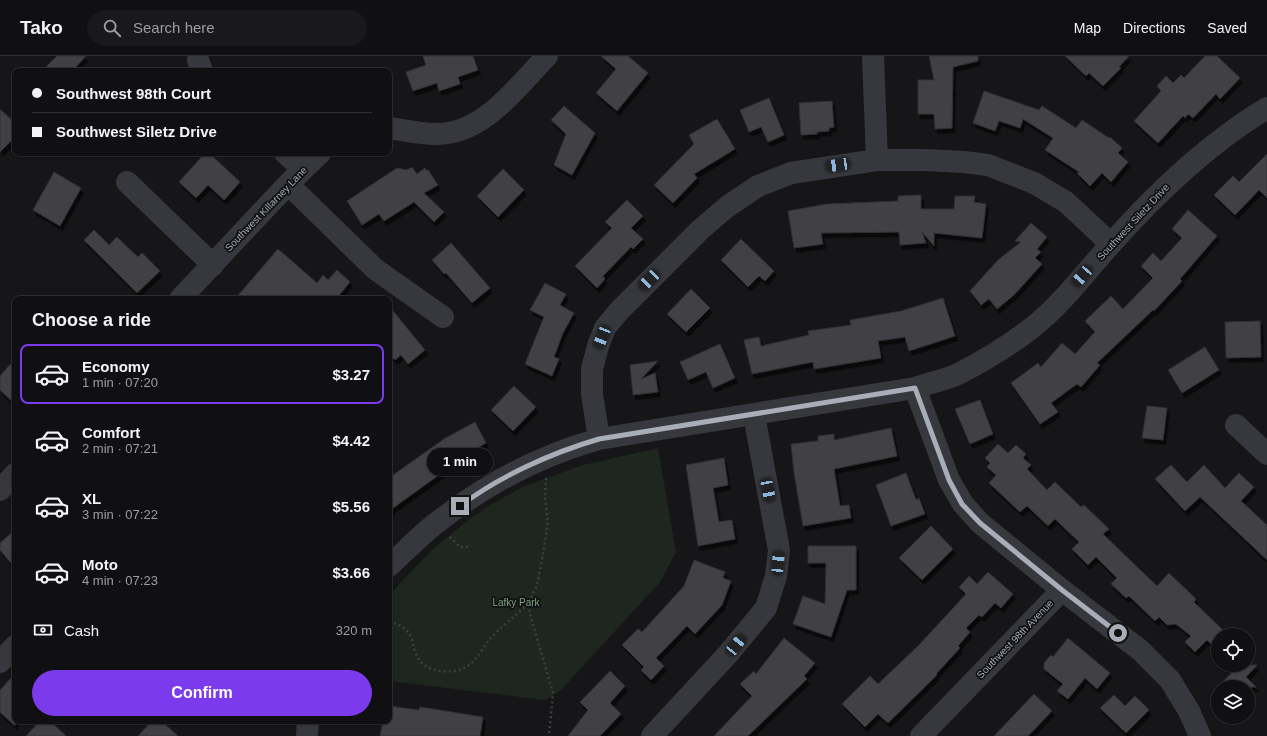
<!DOCTYPE html>
<html lang="en">
<head>
<meta charset="utf-8">
<style>
  :root { --surface:#101012; --page:#19191b; --text:#f1f3f6; --muted:#9c9d9f; --line:#303032; --accent:#7c3aed }
  body { margin:0; font-family:Arial,sans-serif; background:var(--page); color:var(--text); height:100vh; display:flex; flex-direction:column; font-size:15px; white-space:nowrap }
  * { box-sizing:border-box; margin:0 }
  p { font-size:13px; color:var(--muted) }
  .icon { flex:none; width:22px; height:22px; fill:none; stroke:currentColor; stroke-width:2; stroke-linecap:round; stroke-linejoin:round }
  .map { position:relative; flex:1; overflow:hidden }
  .details { position:absolute; left:12px; top:240px; width:380px; height:428px; display:flex; flex-direction:column; background:var(--surface); border-radius:8px; box-shadow:0 1px 3px #0004,0 0 0 1px var(--line) }
  .details>* { flex:none }
  .guide { position:absolute; left:12px; top:12px; width:380px; height:88px; border-radius:8px; box-shadow:0 1px 3px #0004,0 0 0 1px var(--line); display:grid; align-content:center; height:88px; padding:0 20px; background:var(--surface) }
  .fabs { position:absolute; left:1211px; top:572px; display:grid; gap:8px }
  .fabs a { display:grid; place-items:center; width:44px; height:44px; border-radius:50%; background:var(--surface); box-shadow:0 1px 3px #0004,0 0 0 1px var(--line); font-size:20px }
  .end { position:absolute; width:18px; height:18px; margin:-9px; border:5px solid #a8adb8; background:#111; box-shadow:0 0 0 2px #111 }
  .from { border-radius:50% }
  .bubble { position:absolute; height:28px; border-radius:14px; background:var(--surface); box-shadow:0 1px 3px #0004,0 0 0 1px var(--line); font-size:13px; font-weight:800; line-height:28px; text-align:center }
  .car { position:absolute; width:12px; height:24px; margin:-12px -6px; border-radius:5px; box-shadow:0 0 3px 1px #0007; background:linear-gradient(#222 24%,#8ab4d8 0 40%,#222 0 76%,#8ab4d8 0 86%,#222 0) }
  .guide b { display:flex; align-items:center; gap:14px; height:38px; font-size:15px }
  .guide b+b { border-top:1px solid var(--line) }
  .guide i { width:10px; height:10px; background:var(--text) }
  ul { padding:0; list-style:none }
  li { display:flex; align-items:center; gap:12px; height:60px; margin:0 8px 6px; padding:0 12px; border:2px solid transparent; border-radius:8px }
  li div { flex:1 }
  li b { display:block; font-size:15px }
  li em { font-style:normal; font-weight:800 }
  li.current { border-color:var(--accent) }
  li>.icon { width:36px; height:36px; stroke-width:1.5 }
  h2 { padding:0 20px; font-size:18px; line-height:48px }
  .pay { display:flex; align-items:center; gap:10px; height:44px; padding:0 20px; font-size:15px }
  .pay p { margin-inline-start:auto }
  .action { display:flex; gap:8px; margin-top:auto; padding:8px 20px }
  .action a { flex:1; height:46px; border-radius:24px; background:var(--accent); color:#fff; font-size:16px; font-weight:800; line-height:46px; text-align:center }
  header { display:flex; align-items:center; gap:24px; box-sizing:border-box; height:56px; padding:0 20px; background:var(--surface); border-bottom:1px solid var(--line) }
  header strong { font-size:19px }
  nav { display:flex; gap:22px; margin-inline-start:auto; font-size:14px }
  .search { width:280px; height:36px; background:var(--page); display:flex; align-items:center; gap:10px; box-sizing:border-box; padding:0 14px; border-radius:22px; color:var(--muted); font-size:15px }
  .map>svg:first-child { display:block }
  .green { fill:#1e261f }
  .building { fill:#404145; stroke:#303034; filter:url(#shadow) }
  .lines { fill:none; stroke-linecap:round; stroke-linejoin:round }
  .path { stroke:#3d3f44; stroke-width:2.5; stroke-dasharray:2 3; stroke-linecap:butt }
  .minor { stroke:#37383d; stroke-width:22 }
  .route { stroke:#a8adb8; stroke-width:5 }
  .labels { text-anchor:middle; dominant-baseline:central; stroke-width:3.5; stroke-linejoin:round; paint-order:stroke }
  .street-label { font-size:10px; fill:#a8adb8; stroke:#111113 }
  .park-label { font-size:10px; fill:#7fa381; stroke:#111113 }
</style>
</head>
<body>
<header>
<strong>Tako</strong>
<div class="search"><svg class="icon" aria-label="search" viewBox="0 0 24 24"><circle cx="10" cy="10" r="6"/><path d="M15 15l6 6"/></svg>Search here</div>
<nav><a>Map</a><a>Directions</a><a>Saved</a></nav>
</header>
<div class="map">
<svg width="1267" height="680" viewBox="0 0 1267 680">
  <defs>
    <filter id="shadow"><feDropShadow dx="2.5" dy="4.5" stdDeviation="0" flood-color="#0009"/></filter>
  </defs>
  <rect width="100%" height="100%" fill="#161618"/>
  <path class="green" d="M658 392 676 496 660 526 560 635 545 644 389 625V539L429 497 451 478 471 462 492 448 522 431 583 409Z"/>
  <path class="building" d="M57 0H86L72 15H42Z
    M423 0H473L478 14 458 21 460 28 439 35 437 27 413 35 406 16 426 9Z
    M601 0H628L648 17 617 55 596 37 616 13Z
    M929 0H978V5L953 11 952 72 935 73 934 58H918V24H934Z
    M1065 0H1129L1119 11 1121 12 1103 30 1089 17 1086 20Z
    M1205 0H1217L1240 22 1220 43 1216 38 1193 62 1188 58 1185 62 1183 60 1158 87 1134 65 1161 35 1157 30 1166 20 1173 27 1181 19 1184 22Z
    M984 35 1039 54 1042 50 1076 72 1082 64 1109 82 1110 81 1122 92 1118 97 1128 106 1111 126 1102 117 1090 130 1077 117 1079 116 1045 94 1053 82 1023 63 1020 72 999 65 995 75 973 67Z
    M769 42 784 79 768 86 761 71 749 76 740 54Z
    M832 45 834 71 829 72V75L817 76V78L801 79 799 47Z
    M564 50 595 77 572 119 554 109 566 78 551 64Z
    M0 53 15 67V81L0 96Z
    M717 63 735 93 694 118 697 122 673 147 654 129 694 88 689 79Z
    M205 97H209L240 126 224 144 208 129 196 142 179 126Z
    M1267 98V142L1259 134 1235 159 1214 139 1233 120 1239 126Z
    M412 111 417 118 425 112 427 115 428 114 438 129 424 137 444 156 434 166 414 146 384 165 379 158 362 169 347 145 397 112 407 114Z
    M503 113 524 134 498 161 477 140Z
    M54 116 81 132 60 170 33 154Z
    M921 139V153H954L955 140H975L974 146 986 148 982 182 934 177V190L922 176 926 187 900 189 899 176 821 177 823 188 794 192 788 155 827 148 898 145V140Z
    M627 144 643 160 631 172 643 183 633 193 631 191 603 220 605 223 597 232 575 210 612 172 605 166Z
    M1188 154 1217 180 1180 223 1182 225 1154 255 1153 254 1097 307 1100 309 1081 331 1077 328 1051 347 1058 356 1040 368 1011 327 1038 307 1041 311 1062 287 1075 298 1095 276 1085 265 1111 240 1123 253 1153 222 1141 210 1153 197 1161 205 1182 182 1172 173Z
    M1031 167 1047 181 1037 193 1041 196 1035 202 1042 208 1014 239 997 253 989 243 981 249 970 235 998 204 1021 186 1015 185Z
    M94 174 109 189 117 181 138 201 142 197 160 215 137 237 84 184Z
    M741 183 774 215 765 225 759 220 748 231 721 204Z
    M451 187 490 232 472 247 446 217 444 218 432 204Z
    M278 193 317 227 323 219 328 224 337 214 350 226 336 243H235Z
    M545 227 566 238 560 249 574 257 563 277 554 301 559 303 552 320 525 308 544 261 530 254Z
    M691 233 710 252 686 276 667 258Z
    M943 242 955 280 909 295 905 281 878 285 881 302 814 313 813 306 752 318 744 284 759 281 761 290 809 279 808 275 851 269 850 264 901 255Z
    M389 250 425 294 408 308 401 299 395 304 389 298Z
    M1260 265 1261 301 1226 302 1225 266Z
    M720 288 735 322 713 332 706 316 688 324 680 306Z
    M1205 291 1219 314 1182 337 1168 314Z
    M15 303V348L0 334V320Z
    M658 305 641 323 655 317 658 336 633 339 630 309Z
    M514 330 536 351 513 375 491 354Z
    M980 344 993 378 970 388 955 353Z
    M1147 350 1167 352 1163 384 1142 382Z
    M475 366 486 387 440 412 443 416 389 455V422L444 383Z
    M891 372 897 400 834 413 840 450 849 449 851 462 803 470 794 417 791 388 818 385V380L834 378V384Z
    M998 388 1008 397 1016 389 1026 398 1023 402 1031 409 1027 413 1047 434 1055 426 1081 451 1084 449 1109 473 1103 478 1157 530 1169 517 1196 543 1194 546 1228 579H1218V595L1207 584 1195 596 1185 586 1191 580 1176 568 1167 569 1159 561 1155 565 1129 540 1126 542 1111 528 1117 522 1096 501 1088 509 1072 493 1079 486 1055 463 1048 470 1027 450 1020 456 989 427 996 419 987 411 990 407 985 402Z
    M724 402 728 429 713 432 719 466 732 464 735 483 698 490 686 409Z
    M1171 409 1187 426 1204 409 1225 432 1239 417 1254 431 1241 445 1267 469V504L1200 441 1185 455 1155 423Z
    M906 417 916 444 919 442 925 458 891 470 876 429Z
    M931 470 953 493 922 524 899 502Z
    M15 474V512L0 494V487Z
    M808 490H856V534H847L831 581 793 568 803 540 825 548 826 507H808Z
    M694 504 725 516 723 522 731 525 722 549 695 578 687 570 656 602 664 610 651 624 641 614 644 611 622 589 638 573 642 576 684 530Z
    M988 516 1013 538 1001 552 995 547 982 561 979 559 966 572 970 576 958 590 960 592 936 618 937 619 888 667 878 658 865 671 842 648 870 620 878 628 919 589 966 538 959 531 969 520 977 528Z
    M784 582 815 607 804 620 807 623 748 680H714L752 640 740 628 754 615 756 618Z
    M1068 582 1110 617 1097 633 1085 622 1068 643 1057 635 1063 628 1044 613V607L1051 599 1053 601Z
    M1239 609H1257L1246 621 1256 631H1218Z
    M610 615 625 630 610 647 621 658 600 680H568L588 654 580 646Z
    M15 618V670L0 656V634Z
    M1034 638 1052 655 1028 680H994Z
    M1114 639 1125 650 1135 640 1149 654 1126 677 1100 652Z
    M389 650 419 654 420 651 483 661 480 680H380L383 665H389Z
    M40 665H50L66 680H26Z
    M152 665H161L178 680H138Z"/>
  <g class="lines">
    <path class="path" d="M546 422 545 441 548 466 543 498 537 529 528 548 531 562 553 637 549 680
      M450 481 460 491H468L471 490
      M389 566C400 568 408 573 412 583 413 587 413 591 415 595 417 600 419 605 423 608 432 616 452 618 464 612 476 607 483 590 492 581 503 569 516 559 528 548"/>
    <path class="minor" d="M873 0 877 104
      M198 4 202 15
      M389 72C404 74 420 78 435 78 483 79 516 32 547 0
      M285 97 303 113
      M127 126 213 209
      M288 128 375 213 443 261
      M180 243 288 128 320 97
      M915 332 949 424 963 448 980 467 1062 534 1140 594 1170 624 1189 655 1200 680
      M1236 369 1267 398
      M599 383 592 338V313L598 290 605 272 619 255 700 174 728 150 758 130 791 117 877 104H924L964 106 988 109 1034 127 1066 146 1111 188
      M0 434 15 418
      M389 510C406 495 421 478 439 465 486 428 542 399 599 383L915 332C929 327 945 324 958 318 984 305 1010 289 1033 271 1062 248 1085 217 1110 189 1156 137 1207 88 1267 52
      M0 606 15 590
      M307 680 308 665
      M652 680 728 598 766 552 776 520 779 494 754 359
      M921 680 1062 534"/>
  </g>
  <g class="lines">
    <path class="route" d="M460 450C500 420 551 397 599 383L915 332 949 424 962 448 980 467 1062 534 1118 577"/>
  </g>
  <g class="labels">
    <g class="street-label">
      <text transform="translate(266 153) rotate(-46)">Southwest Killarney Lane</text>
      <text transform="translate(1133 166) rotate(-47)">Southwest Siletz Drive</text>
      <text transform="translate(1015 583) rotate(-46)">Southwest 98th Avenue</text>
    </g>
    <g class="park-label">
      <text x="516" y="546">Lafky Park</text>
    </g>
  </g>
</svg>
<div class="fabs">
<a><svg class="icon" aria-label="locate" viewBox="0 0 24 24"><circle cx="12" cy="12" r="6"/><path d="M12 2v4M12 18v4M2 12h4M18 12h4"/></svg></a>
<a><svg class="icon" aria-label="layers" viewBox="0 0 24 24"><path d="M12 4l9 5-9 5-9-5zM3 14l9 5 9-5"/></svg></a>
</div>
<i class="end from" style="left:1118px;top:577px"></i>
<i class="end" style="left:460px;top:450px"></i>
<div class="bubble" style="left:427px;top:392px;width:66px">1 min</div>
<i class="car" style="left:838px;top:109px;rotate:262deg"></i>
<i class="car" style="left:1082px;top:220px;rotate:221deg"></i>
<i class="car" style="left:649px;top:224px;rotate:225deg"></i>
<i class="car" style="left:602px;top:281px;rotate:202deg"></i>
<i class="car" style="left:768px;top:434px;rotate:169deg"></i>
<i class="car" style="left:778px;top:507px;rotate:5deg"></i>
<i class="car" style="left:736px;top:589px;rotate:39deg"></i>
<div class="guide">
<b><i class="from"></i>Southwest 98th Court</b>
<b><i></i>Southwest Siletz Drive</b>
</div>
<section class="details">
<h2>Choose a ride</h2>
<ul>
<li class="current"><svg class="icon" aria-label="car" viewBox="0 0 24 24"><path d="M5 17H2v-5l4-1 3-4h7l3 4 3 1v5h-3M9 17h6M6 11h13"/><circle cx="7" cy="17" r="2"/><circle cx="17" cy="17" r="2"/></svg><div><b>Economy</b><p>1 min · 07:20</p></div><em>$3.27</em></li>
<li><svg class="icon" aria-label="car" viewBox="0 0 24 24"><path d="M5 17H2v-5l4-1 3-4h7l3 4 3 1v5h-3M9 17h6M6 11h13"/><circle cx="7" cy="17" r="2"/><circle cx="17" cy="17" r="2"/></svg><div><b>Comfort</b><p>2 min · 07:21</p></div><em>$4.42</em></li>
<li><svg class="icon" aria-label="car" viewBox="0 0 24 24"><path d="M5 17H2v-5l4-1 3-4h7l3 4 3 1v5h-3M9 17h6M6 11h13"/><circle cx="7" cy="17" r="2"/><circle cx="17" cy="17" r="2"/></svg><div><b>XL</b><p>3 min · 07:22</p></div><em>$5.56</em></li>
<li><svg class="icon" aria-label="car" viewBox="0 0 24 24"><path d="M5 17H2v-5l4-1 3-4h7l3 4 3 1v5h-3M9 17h6M6 11h13"/><circle cx="7" cy="17" r="2"/><circle cx="17" cy="17" r="2"/></svg><div><b>Moto</b><p>4 min · 07:23</p></div><em>$3.66</em></li>
</ul>
<div class="pay"><svg class="icon" aria-label="cash" viewBox="0 0 24 24"><path d="M3 7h18v10H3z"/><circle cx="12" cy="12" r="2"/></svg>Cash<p>320 m</p></div>
<div class="action"><a>Confirm</a></div>
</section>
</div>
</body>
</html>
